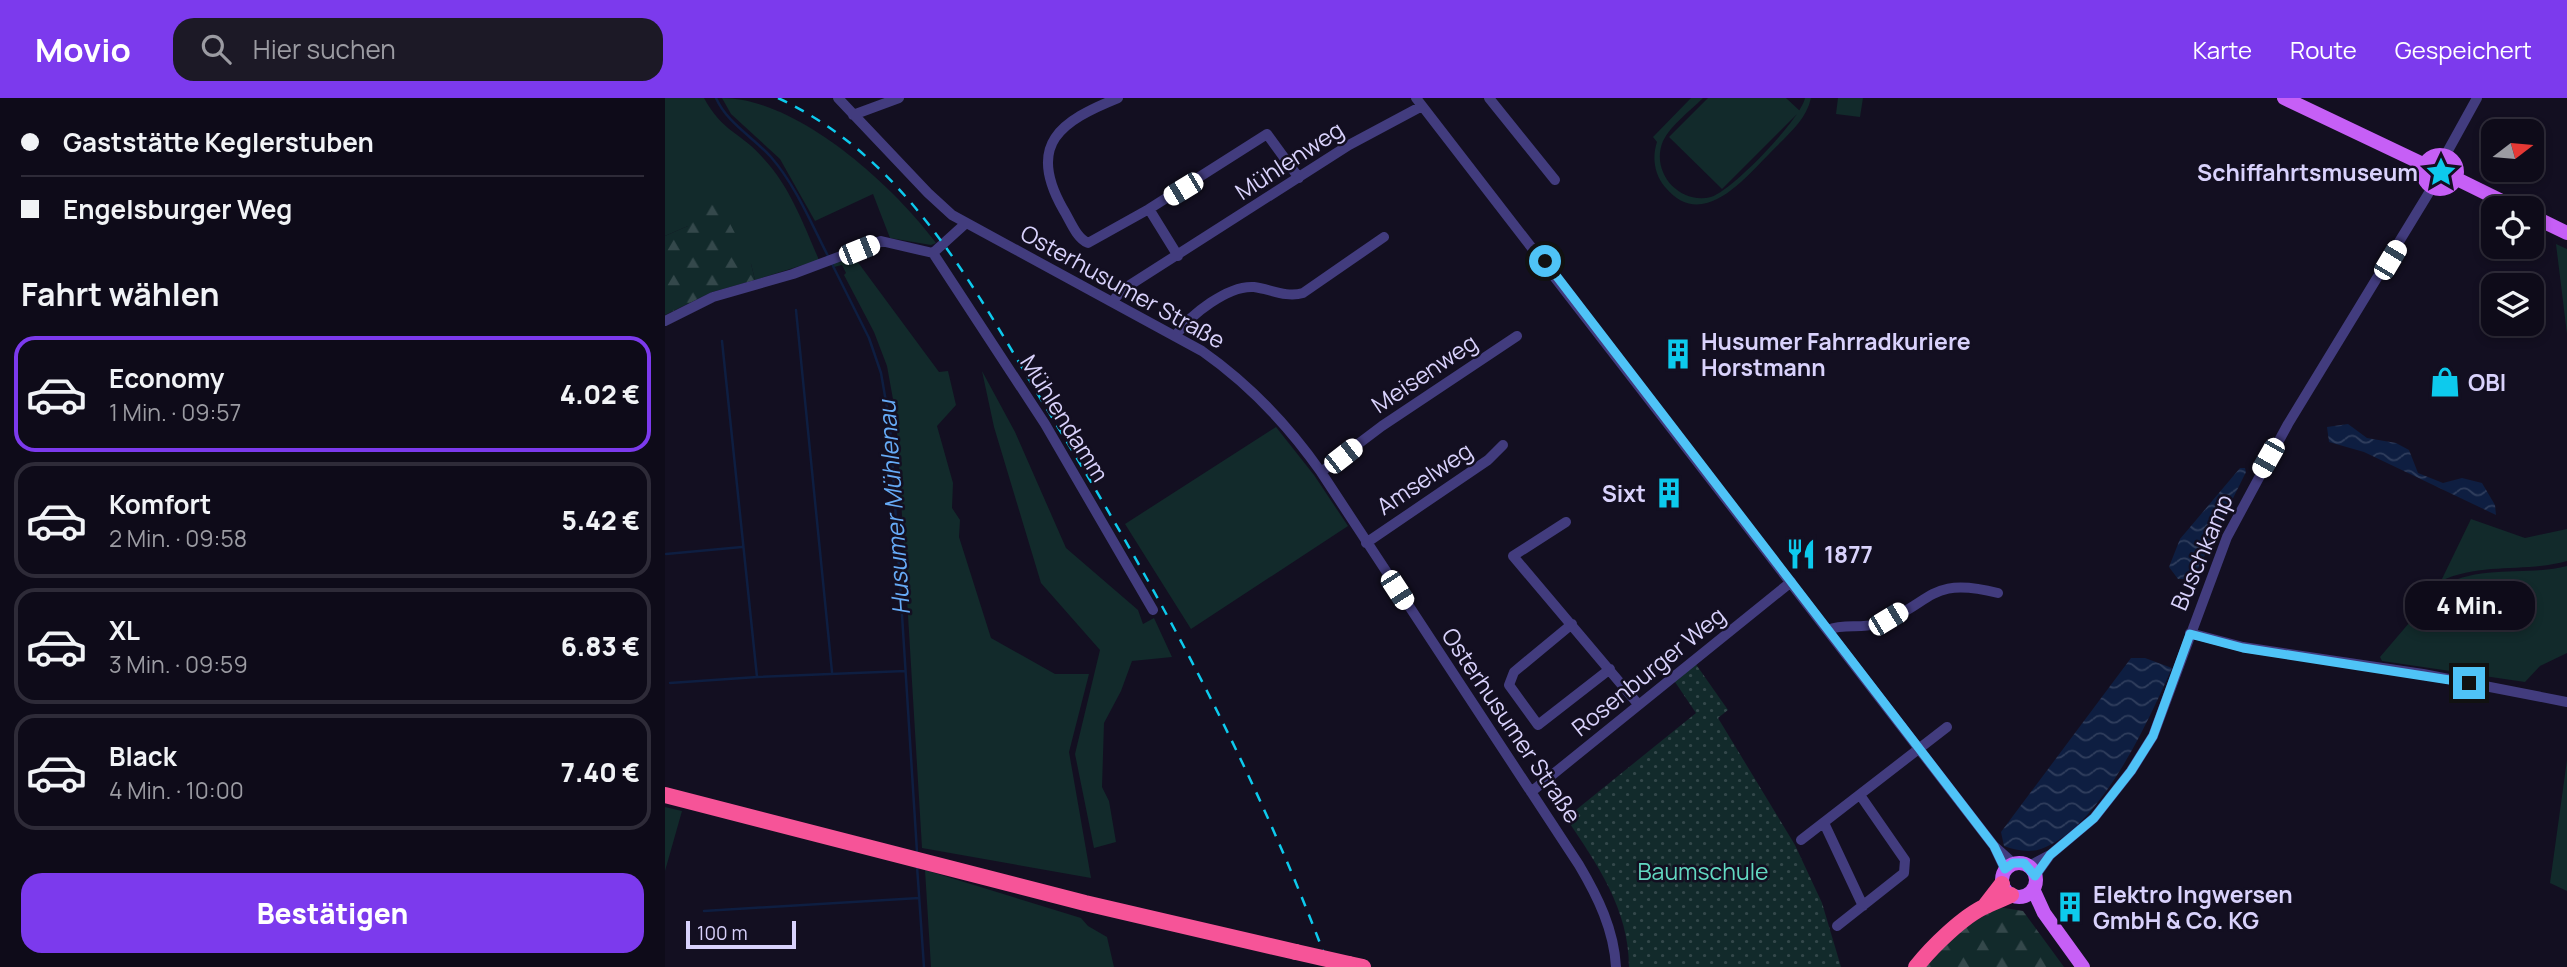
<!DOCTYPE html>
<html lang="de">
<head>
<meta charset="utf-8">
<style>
  :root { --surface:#0e0b19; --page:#1c1926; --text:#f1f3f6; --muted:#9b9ba2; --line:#2e2b38; --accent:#7c3aed }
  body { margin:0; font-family:Manrope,sans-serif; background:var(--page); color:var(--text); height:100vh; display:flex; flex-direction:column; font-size:26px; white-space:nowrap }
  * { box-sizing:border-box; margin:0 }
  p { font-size:23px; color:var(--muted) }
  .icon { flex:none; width:38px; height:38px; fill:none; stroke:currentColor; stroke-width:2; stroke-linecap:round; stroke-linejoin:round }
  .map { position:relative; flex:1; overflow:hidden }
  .sheet { display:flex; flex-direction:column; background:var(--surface); width:665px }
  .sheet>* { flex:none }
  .guide { display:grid; align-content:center; height:154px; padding:0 21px; background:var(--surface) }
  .needle { width:46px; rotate:74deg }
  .fabs { position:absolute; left:1816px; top:21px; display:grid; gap:14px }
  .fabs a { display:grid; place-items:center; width:63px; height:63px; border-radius:14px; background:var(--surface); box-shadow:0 4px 10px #0003,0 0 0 2px var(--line); font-size:35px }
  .scale { position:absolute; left:21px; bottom:18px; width:110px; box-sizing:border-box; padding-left:7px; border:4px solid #d9d2fc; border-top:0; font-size:19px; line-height:24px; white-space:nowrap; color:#d9d2fc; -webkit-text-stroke:5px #130f21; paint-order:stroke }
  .end { position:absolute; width:32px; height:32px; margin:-16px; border:9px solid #4fc3f7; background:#111; box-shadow:0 0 0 4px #111 }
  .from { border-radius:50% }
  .bubble { position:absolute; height:49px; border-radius:21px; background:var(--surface); box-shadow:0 4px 10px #0003,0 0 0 2px var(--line); font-size:23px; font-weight:800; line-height:49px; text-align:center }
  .car { position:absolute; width:21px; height:42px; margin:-21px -10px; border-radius:9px; box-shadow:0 0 5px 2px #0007; background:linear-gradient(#fff 24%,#345 0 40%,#fff 0 76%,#345 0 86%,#fff 0) }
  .guide b { display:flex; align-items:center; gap:24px; height:66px; font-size:26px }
  .guide b+b { border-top:2px solid var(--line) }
  .guide i { width:18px; height:18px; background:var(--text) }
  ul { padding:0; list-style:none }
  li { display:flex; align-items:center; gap:21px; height:116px; margin:0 14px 10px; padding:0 7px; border:4px solid var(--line); border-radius:21px }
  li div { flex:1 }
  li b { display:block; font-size:26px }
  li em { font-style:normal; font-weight:800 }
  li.active { border-color:var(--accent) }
  li>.icon { width:63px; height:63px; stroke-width:1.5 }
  h2 { padding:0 21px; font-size:32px; line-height:84px }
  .cta { display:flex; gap:14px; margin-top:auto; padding:14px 21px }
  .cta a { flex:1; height:80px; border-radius:21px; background:var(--accent); color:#fff; font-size:28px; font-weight:800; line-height:80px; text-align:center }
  header { display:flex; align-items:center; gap:42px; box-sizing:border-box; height:98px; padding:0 35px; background:var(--accent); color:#fff }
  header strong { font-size:33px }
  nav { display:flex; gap:38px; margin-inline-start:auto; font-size:24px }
  .search { width:490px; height:63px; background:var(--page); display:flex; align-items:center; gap:18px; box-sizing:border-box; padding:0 24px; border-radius:21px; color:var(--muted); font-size:26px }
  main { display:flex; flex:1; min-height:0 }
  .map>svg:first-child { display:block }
  .grass { fill:#122a2b }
  .forest { fill:url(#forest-firs) }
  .garden { fill:url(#garden-dots) }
  .water { fill:url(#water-waves) }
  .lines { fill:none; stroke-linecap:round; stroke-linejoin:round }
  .stream { stroke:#0e1e41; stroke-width:2.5 }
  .minor { stroke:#423c7e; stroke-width:10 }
  .major { stroke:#c65ff6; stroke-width:14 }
  .highway { stroke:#f65498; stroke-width:16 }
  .rail { stroke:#0dcaed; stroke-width:2.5; stroke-dasharray:10 9; stroke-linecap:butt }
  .highway-bridge { stroke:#f65498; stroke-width:16 }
  .route { stroke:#4fc3f7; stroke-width:9 }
  .labels { text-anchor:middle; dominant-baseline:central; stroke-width:5; stroke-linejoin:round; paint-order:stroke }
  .street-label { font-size:23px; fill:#d9d2fc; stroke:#130f21 }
  .poi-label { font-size:23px; font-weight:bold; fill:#d9d2fc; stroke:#130f21; text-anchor:start }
  .park-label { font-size:23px; fill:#62d8c1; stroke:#130f21 }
  .water-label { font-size:24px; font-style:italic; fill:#66abf7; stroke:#130f21 }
</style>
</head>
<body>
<header>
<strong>Movio</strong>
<div class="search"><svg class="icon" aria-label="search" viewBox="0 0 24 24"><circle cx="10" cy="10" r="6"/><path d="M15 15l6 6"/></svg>Hier suchen</div>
<nav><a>Karte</a><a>Route</a><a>Gespeichert</a></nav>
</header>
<main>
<section class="sheet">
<div class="guide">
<b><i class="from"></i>Gaststätte Keglerstuben</b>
<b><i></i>Engelsburger Weg</b>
</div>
<h2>Fahrt wählen</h2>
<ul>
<li class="active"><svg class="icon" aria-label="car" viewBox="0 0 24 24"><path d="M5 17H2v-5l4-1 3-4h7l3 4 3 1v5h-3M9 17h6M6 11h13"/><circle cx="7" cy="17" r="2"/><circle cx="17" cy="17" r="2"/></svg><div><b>Economy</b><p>1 Min. · 09:57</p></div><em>4.02 €</em></li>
<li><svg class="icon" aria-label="car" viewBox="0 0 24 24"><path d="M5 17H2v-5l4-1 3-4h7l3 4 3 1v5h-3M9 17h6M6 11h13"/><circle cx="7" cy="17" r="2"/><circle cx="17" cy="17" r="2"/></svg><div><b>Komfort</b><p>2 Min. · 09:58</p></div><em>5.42 €</em></li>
<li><svg class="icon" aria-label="car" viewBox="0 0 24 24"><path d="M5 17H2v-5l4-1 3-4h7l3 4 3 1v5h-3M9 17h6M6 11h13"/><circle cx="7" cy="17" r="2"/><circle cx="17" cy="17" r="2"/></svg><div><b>XL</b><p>3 Min. · 09:59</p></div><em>6.83 €</em></li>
<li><svg class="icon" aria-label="car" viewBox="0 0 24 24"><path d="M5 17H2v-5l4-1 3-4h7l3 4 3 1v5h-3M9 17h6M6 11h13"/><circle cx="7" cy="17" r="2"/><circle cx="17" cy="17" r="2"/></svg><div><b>Black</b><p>4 Min. · 10:00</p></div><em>7.40 €</em></li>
</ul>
<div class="cta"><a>Bestätigen</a></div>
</section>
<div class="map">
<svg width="1902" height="869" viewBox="0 0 1902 869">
  <defs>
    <pattern id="forest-firs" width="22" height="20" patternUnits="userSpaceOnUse" patternTransform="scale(1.75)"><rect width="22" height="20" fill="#122a2b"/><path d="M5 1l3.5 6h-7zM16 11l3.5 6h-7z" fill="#34484b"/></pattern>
    <pattern id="garden-dots" width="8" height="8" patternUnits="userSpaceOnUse" patternTransform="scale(1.75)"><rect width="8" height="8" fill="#122a2b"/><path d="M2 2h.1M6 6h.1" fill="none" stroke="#34484b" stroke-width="1.8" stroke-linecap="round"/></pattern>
    <pattern id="water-waves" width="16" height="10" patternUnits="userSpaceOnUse" patternTransform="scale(1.75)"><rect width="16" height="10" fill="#0e1e41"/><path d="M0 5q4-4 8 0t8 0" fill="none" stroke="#303e5d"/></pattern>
  </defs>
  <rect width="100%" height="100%" fill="#130f21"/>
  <path class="grass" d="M0 0H39C58 35 76 34 99 61 125 89 139 127 154 162L90 182 86 166 23 128 0 138Z
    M57 0C132 0 228 87 271 145L266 147 225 140 208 96 150 123 115 61 66 16Z
    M1026 0H1038C1025 13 1006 27 998 43 985 74 1014 107 1046 99 1067 93 1136 21 1140 0H1146C1141 23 1121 38 1105 55 1079 81 1037 134 1000 89 989 76 987 59 992 44L988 39Z
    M1043 0H1121L1135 13 1057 91 1004 39Z
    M1173 0H1198L1195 19 1171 16Z
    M1891 146 1902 151V236Z
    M189 159 274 274 283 273 291 307 272 328 288 385 287 410 295 422 294 439 326 540 390 576H424L404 654 426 780 257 750 231 318 222 268 209 234 179 177 181 175 177 167 169 169 168 165Z
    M317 273 350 334 401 450 473 512 478 526 489 520 507 559 467 563 456 593 439 625 437 689 444 703 451 744 429 750 410 656 435 552 376 485 329 329Z
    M611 329 649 377 683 428 526 531 460 426Z
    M1806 421 1860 440 1902 431V463C1860 475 1817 464 1776 483Z
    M1902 468V555L1875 568 1860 584 1717 563 1715 559 1773 491C1811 465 1859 479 1902 468Z
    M1902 662V793L1885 785Z
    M0 709 17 713 0 773Z
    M260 772 416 820 423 828 442 839 449 869H266Z"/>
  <path class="forest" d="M49 95 86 166 90 182 47 194 0 217V138L23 128Z
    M1333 809 1358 813 1399 869H1257L1298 831Z"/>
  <path class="garden" d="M1030 565 1063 612 1053 620 1130 747 1157 805 1176 869H964C964 811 932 766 901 720L1031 615 1008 581Z"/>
  <path class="water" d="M1683 326 1702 340 1731 345 1744 352 1753 375 1778 385 1797 380 1817 385 1830 407 1831 417 1699 354 1664 344 1662 329Z
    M1575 370H1580L1581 374 1534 469 1524 481H1513L1504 469 1515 441Z
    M1466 560H1480L1507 570C1483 624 1436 729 1376 751 1364 755 1350 752 1339 748L1336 734Z"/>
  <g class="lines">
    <path class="stream" d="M51 0C62 25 88 39 106 59 131 88 146 125 163 158
      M166 164 204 240 216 275 225 327 252 754
      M131 212 167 574
      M57 243 92 579 240 573
      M1 456 77 449
      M5 585 92 579
      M252 768 259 869
      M39 813 254 800"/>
    <path class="minor" d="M173 0 263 95 287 117 537 253C584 286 623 327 656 374L914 767C933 799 949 832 951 869
      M453 0C396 23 361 46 398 111 405 122 411 140 423 145L484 111
      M751 0 1329 748 1348 765
      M824 0 890 82
      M188 17 234 0
      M1780 58 1812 0
      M268 155 300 126
      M513 158 484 111 602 36 634 80
      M448 203 457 192 684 47 757 8
      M0 223 48 199 128 176 216 143 268 155 380 326 488 512
      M511 237C525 217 563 187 589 189 605 191 621 200 638 195L719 139
      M656 374 717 328 852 238
      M901 424 848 458 973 606
      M701 445 823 362 838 347
      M907 526 849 574 844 587 873 627 945 571
      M1163 532C1179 525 1195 531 1211 526 1269 507 1261 477 1333 495
      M1525 535 1578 549 1758 576 1902 604
      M866 694 1126 484
      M1159 725 1198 808
      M1136 742 1282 629
      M1329 748 1340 771
      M1364 768 1385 757 1429 720 1466 673 1488 638 1562 439 1623 326 1768 88
      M1370 778 1385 757
      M1172 828 1239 775 1240 762 1195 697"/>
    <path class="major" d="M1619 0 1760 67
      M1758 74a17 17 0 1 1 34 0a17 17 0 1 1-34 0Z
      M1790 80 1851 110
      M1867 118 1902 135
      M1337 782a17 17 0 1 1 34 0a17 17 0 1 1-34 0Z
      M1368 791 1379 815 1418 869"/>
    <path class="highway" d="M0 697 420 805 631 854
      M1320 808 1337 786
      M684 866 698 869
      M1251 869C1266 850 1298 818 1321 808 1329 804 1337 801 1346 797"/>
    <path class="rail" d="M113 0C248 63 314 201 388 321 497 499 591 673 664 869"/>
    <path class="highway-bridge" d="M631 854 684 866"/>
  </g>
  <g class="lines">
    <path class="route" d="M880 163 1329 748 1340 771 1348 765H1359L1370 778 1385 757 1429 720 1466 673 1488 638 1525 536 1578 550 1804 585"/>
  </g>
  <defs>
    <g id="sight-bare" transform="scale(2.415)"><path d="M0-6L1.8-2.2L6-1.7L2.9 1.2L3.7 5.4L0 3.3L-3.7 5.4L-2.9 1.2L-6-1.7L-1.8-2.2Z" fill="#0dcaed" stroke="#130f21" stroke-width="2.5" paint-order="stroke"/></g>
    <g id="building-bare" transform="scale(2.415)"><path d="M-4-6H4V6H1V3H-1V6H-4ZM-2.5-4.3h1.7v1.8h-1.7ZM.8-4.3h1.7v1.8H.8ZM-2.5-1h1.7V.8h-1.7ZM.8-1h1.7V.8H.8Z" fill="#0dcaed" stroke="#130f21" stroke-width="2.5" paint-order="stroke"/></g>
    <g id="shop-bare" transform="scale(2.415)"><path d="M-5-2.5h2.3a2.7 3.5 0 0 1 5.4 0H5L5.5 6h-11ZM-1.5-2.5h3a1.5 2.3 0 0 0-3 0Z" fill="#0dcaed" stroke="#130f21" stroke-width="2.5" paint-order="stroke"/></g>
    <g id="restaurant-bare" transform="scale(2.415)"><path d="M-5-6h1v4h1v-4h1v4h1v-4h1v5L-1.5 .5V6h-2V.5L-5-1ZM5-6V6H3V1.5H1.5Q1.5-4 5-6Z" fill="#0dcaed" stroke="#130f21" stroke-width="2.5" paint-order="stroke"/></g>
  </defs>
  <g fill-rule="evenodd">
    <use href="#sight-bare" x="1776" y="74"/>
    <use href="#building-bare" x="1013" y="256"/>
    <use href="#shop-bare" x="1780" y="284"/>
    <use href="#building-bare" x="1004" y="395"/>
    <use href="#restaurant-bare" x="1136" y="456"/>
    <use href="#building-bare" x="1405" y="809"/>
  </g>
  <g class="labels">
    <g class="street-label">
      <text transform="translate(624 62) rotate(-33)">Mühlenweg</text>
      <text transform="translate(458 188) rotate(29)">Osterhusumer Straße</text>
      <text transform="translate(759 275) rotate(-34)">Meisenweg</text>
      <text transform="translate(400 320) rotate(58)">Mühlendamm</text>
      <text transform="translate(759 380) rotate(-34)">Amselweg</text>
      <text transform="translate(1536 454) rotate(-67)">Buschkamp</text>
      <text transform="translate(983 573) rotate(-39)">Rosenburger Weg</text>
      <text transform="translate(847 627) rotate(56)">Osterhusumer Straße</text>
    </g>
    <g class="poi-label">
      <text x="1753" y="74" text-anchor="end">Schiffahrtsmuseum</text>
      <text x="1036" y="243">Husumer Fahrradkuriere<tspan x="1036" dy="26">Horstmann</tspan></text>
      <text x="1803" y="284">OBI</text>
      <text x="981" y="395" text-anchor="end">Sixt</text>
      <text x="1159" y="456">1877</text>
      <text x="1428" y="796">Elektro Ingwersen<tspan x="1428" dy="26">GmbH &amp; Co. KG</tspan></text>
    </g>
    <g class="park-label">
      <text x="1038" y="773">Baumschule</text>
    </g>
    <g class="water-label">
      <text transform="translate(228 410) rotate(-94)">Husumer Mühlenau</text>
    </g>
  </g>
</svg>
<div class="fabs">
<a><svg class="needle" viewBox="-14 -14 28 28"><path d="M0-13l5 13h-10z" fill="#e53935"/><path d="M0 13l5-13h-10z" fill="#9b9ba2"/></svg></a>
<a><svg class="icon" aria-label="locate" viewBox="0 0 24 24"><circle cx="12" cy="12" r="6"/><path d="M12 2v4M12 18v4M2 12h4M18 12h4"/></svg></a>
<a><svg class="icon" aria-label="layers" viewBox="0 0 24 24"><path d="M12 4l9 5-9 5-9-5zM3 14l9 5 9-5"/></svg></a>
</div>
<div class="scale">100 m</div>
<i class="end from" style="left:880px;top:163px"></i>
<i class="end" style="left:1804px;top:585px"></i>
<div class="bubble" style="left:1740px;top:483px;width:130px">4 Min.</div>
<i class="car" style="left:518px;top:91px;rotate:239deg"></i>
<i class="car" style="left:194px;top:152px;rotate:68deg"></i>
<i class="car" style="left:1725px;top:162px;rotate:31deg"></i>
<i class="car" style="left:678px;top:358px;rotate:52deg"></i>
<i class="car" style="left:1603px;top:360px;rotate:210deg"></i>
<i class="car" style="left:732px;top:492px;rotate:147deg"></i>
<i class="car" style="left:1223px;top:521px;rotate:59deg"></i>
</div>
</main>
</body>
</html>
